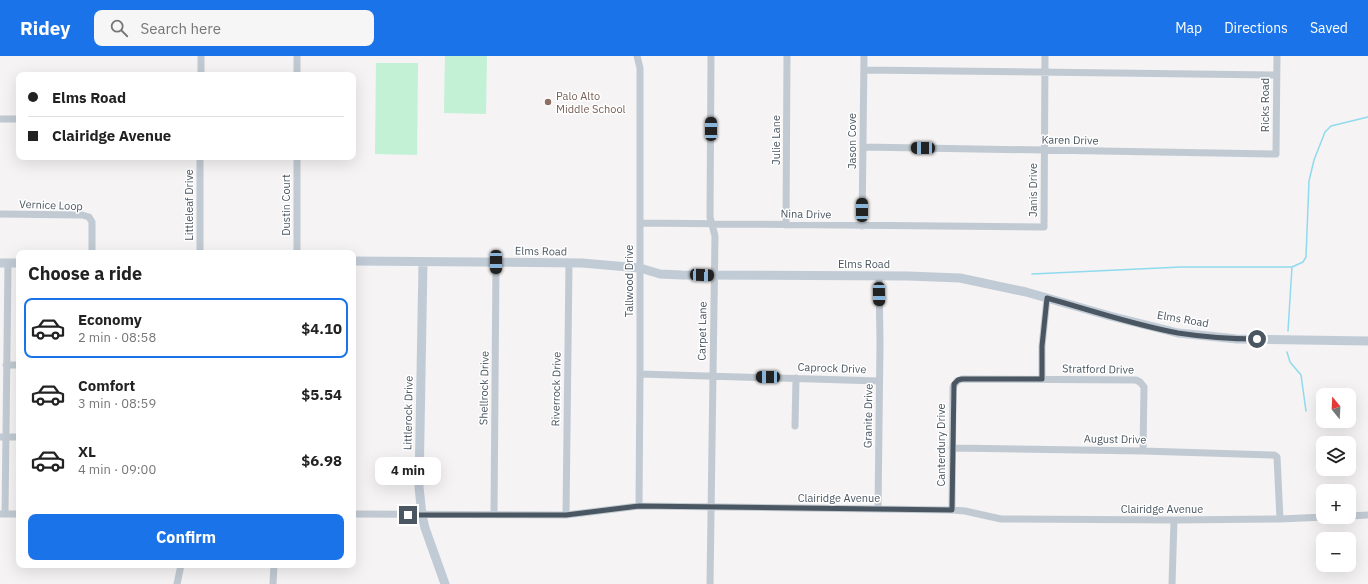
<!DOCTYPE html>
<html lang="en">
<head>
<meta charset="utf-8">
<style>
  :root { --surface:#fff; --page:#f6f6f6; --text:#222; --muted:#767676; --line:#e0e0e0; --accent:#1a73e8 }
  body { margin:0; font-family:"IBM Plex Sans",sans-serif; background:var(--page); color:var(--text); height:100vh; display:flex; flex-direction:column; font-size:15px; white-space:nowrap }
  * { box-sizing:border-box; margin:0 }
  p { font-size:13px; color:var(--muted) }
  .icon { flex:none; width:22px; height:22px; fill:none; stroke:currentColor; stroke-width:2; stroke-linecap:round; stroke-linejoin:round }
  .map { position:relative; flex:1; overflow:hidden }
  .panel { position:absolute; left:16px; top:194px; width:340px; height:318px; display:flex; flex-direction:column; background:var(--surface); border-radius:8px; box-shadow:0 4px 16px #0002 }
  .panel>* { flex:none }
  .top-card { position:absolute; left:16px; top:16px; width:340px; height:88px; border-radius:8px; box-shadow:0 4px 16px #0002; display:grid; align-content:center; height:88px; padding:0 12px; background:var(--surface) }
  .needle { width:26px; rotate:342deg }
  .buttons { position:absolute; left:1316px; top:332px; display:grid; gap:8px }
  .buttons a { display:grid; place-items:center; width:40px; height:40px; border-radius:8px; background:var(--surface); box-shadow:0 4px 16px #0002; font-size:20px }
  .end { position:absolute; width:18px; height:18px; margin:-9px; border:5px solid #4a5661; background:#fff; box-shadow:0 0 0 2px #fff }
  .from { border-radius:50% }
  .bubble { position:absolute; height:28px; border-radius:8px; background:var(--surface); box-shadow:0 4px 16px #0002; font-size:13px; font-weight:700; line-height:28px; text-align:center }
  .car { position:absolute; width:12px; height:24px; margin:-12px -6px; border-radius:5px; box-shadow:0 0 3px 1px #0007; background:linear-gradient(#222 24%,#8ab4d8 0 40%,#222 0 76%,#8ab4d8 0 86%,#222 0) }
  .top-card b { display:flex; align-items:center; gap:14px; height:38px; font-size:15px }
  .top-card b+b { border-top:1px solid var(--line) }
  .top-card i { width:10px; height:10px; background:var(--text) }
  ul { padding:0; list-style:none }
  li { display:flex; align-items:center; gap:12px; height:60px; margin:0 8px 6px; padding:0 4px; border:2px solid transparent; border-radius:8px }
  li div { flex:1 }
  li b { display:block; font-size:15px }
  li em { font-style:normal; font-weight:700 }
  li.active { border-color:var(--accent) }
  li>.icon { width:36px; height:36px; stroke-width:1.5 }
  h2 { padding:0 12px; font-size:18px; line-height:48px }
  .action { display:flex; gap:8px; margin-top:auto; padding:8px 12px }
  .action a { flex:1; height:46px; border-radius:8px; background:var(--accent); color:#fff; font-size:16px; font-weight:700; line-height:46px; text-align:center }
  header { display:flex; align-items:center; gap:24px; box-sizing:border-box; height:56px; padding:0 20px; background:var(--accent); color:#fff }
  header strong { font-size:19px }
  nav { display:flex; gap:22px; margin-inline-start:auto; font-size:14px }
  .search { width:280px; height:36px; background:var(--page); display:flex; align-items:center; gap:10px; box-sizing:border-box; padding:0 14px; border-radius:8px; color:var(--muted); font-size:15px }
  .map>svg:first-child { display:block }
  .green { fill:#c3f1d5 }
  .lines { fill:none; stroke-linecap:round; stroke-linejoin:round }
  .stream { stroke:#90daee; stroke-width:1.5 }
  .street { stroke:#c1cad2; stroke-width:7 }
  .secondary { stroke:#c1cbd6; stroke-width:9 }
  .route { stroke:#4a5661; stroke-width:5 }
  .education-dot { fill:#8d6e63; stroke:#fff; stroke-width:1.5 }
  .labels { text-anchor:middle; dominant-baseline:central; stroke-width:3; stroke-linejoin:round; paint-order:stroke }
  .education-label { font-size:11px; fill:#785e54; stroke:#fff; text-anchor:start }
  .street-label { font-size:11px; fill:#4a5661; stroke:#fff }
</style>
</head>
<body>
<header>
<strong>Ridey</strong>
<div class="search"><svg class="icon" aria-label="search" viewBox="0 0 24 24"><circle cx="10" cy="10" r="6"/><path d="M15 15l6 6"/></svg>Search here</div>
<nav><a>Map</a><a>Directions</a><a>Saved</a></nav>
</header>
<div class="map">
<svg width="1368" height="528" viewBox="0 0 1368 528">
  <rect width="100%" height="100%" fill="#f5f3f3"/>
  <path class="green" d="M445 0H487L486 58 444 57Z
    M376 7H418L417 99 375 98Z"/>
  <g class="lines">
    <path class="stream" d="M1032 218 1181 211H1292L1303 206 1306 201 1309 125 1314 104 1325 76 1331 70 1368 61
      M1288 275 1292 211
      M1287 296 1290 306 1301 319 1306 355"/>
    <path class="street" d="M297 0V19
      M637 0 640 12V318L639 450
      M864 14 1276 19
      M201 19V0
      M0 63H19
      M863 91 1276 98 1277 0
      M0 158 82 159 89 161 92 166V197
      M640 167 1044 171 1045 0
      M786 169 787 0
      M862 170 864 0
      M200 197V101
      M297 197V101
      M6 309H19
      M640 318 879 325
      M1042 323V290L1047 242
      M795 370 796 322
      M0 381H19
      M952 392 1143 395 1274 399 1277 401 1280 463
      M878 453 880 287 879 220
      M952 454 953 331 957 325 962 323 1136 324 1140 326 1144 331 1143 395
      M1 458H19
      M5 458 8 207
      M353 458 566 459 639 450 952 454 965 455 1001 463 1174 464 1280 463 1325 461
      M494 458 496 206
      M566 459 569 207
      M1349 460 1368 459
      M177 528 181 509
      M273 528 274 509
      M710 528 715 180 710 161 711 0
      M1172 528 1174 464"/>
    <path class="secondary" d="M353 205 582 207 640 212 660 218 682 219 908 220 960 222 1026 236 1110 260 1178 277 1237 283 1368 285
      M423 206 419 431 422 459 425 472 445 528
      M0 207H19"/>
  </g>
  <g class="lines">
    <path class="route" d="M408 459H566L639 450 952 454 954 328 958 324 962 323H1042V290L1047 242C1090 254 1134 269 1178 277 1204 281 1231 283 1257 283"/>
  </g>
  <circle class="education-dot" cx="548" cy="46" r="4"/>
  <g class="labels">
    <g class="education-label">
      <text x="556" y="40">Palo Alto<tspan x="556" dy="13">Middle School</tspan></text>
    </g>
    <g class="street-label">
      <text transform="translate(1265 49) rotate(-90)">Ricks Road</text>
      <text transform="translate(776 84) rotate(-90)">Julie Lane</text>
      <text transform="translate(1070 84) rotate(1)">Karen Drive</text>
      <text transform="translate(852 85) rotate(-90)">Jason Cove</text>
      <text transform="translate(1033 134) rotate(-90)">Janis Drive</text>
      <text transform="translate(51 149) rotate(2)">Vernice Loop</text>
      <text transform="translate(189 149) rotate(-90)">Littleleaf Drive</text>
      <text transform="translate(286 149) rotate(-90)">Dustin Court</text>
      <text transform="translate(806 158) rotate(1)">Nina Drive</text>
      <text transform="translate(541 195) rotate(1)">Elms Road</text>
      <text x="864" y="208">Elms Road</text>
      <text transform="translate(629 225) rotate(-90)">Tallwood Drive</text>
      <text transform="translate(1183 263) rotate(10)">Elms Road</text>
      <text transform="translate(702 275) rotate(-89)">Carpet Lane</text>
      <text transform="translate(832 312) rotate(2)">Caprock Drive</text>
      <text transform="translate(1098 313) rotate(1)">Stratford Drive</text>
      <text transform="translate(484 332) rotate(-89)">Shellrock Drive</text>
      <text transform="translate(556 333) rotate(-89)">Riverrock Drive</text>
      <text transform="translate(408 357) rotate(-89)">Littlerock Drive</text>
      <text transform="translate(868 360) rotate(-89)">Granite Drive</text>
      <text transform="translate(1115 383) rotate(1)">August Drive</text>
      <text transform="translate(941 389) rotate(-90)">Canterdury Drive</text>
      <text x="839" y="442">Clairidge Avenue</text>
      <text x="1162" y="453">Clairidge Avenue</text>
    </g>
  </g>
</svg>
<div class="buttons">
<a><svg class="needle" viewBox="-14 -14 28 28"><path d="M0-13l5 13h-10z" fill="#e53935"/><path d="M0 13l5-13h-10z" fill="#767676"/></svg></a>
<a><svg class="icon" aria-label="layers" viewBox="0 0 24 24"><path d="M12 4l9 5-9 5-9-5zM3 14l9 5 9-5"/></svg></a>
<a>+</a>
<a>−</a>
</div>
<i class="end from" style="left:1257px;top:283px"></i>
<i class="end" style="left:408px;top:459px"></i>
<div class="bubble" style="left:375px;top:401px;width:66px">4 min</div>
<i class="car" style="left:711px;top:73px;rotate:0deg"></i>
<i class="car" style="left:923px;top:92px;rotate:271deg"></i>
<i class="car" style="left:862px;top:154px;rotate:0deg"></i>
<i class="car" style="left:496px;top:206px;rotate:180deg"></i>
<i class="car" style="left:702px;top:219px;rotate:92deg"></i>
<i class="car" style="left:879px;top:238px;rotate:179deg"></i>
<i class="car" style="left:768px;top:321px;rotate:271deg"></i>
<div class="top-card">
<b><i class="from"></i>Elms Road</b>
<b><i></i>Clairidge Avenue</b>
</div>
<section class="panel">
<h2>Choose a ride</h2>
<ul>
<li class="active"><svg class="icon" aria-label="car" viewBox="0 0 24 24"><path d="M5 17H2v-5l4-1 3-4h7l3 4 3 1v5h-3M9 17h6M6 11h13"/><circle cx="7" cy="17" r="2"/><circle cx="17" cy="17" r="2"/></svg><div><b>Economy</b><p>2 min · 08:58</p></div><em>$4.10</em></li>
<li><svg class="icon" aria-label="car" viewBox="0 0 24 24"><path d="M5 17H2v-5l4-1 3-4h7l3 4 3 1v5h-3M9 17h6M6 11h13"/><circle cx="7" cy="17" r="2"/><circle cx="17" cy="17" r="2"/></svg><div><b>Comfort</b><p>3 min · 08:59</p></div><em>$5.54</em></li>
<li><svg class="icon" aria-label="car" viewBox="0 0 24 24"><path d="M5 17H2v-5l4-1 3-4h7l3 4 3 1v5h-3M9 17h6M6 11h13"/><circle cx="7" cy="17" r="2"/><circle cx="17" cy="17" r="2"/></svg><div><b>XL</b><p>4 min · 09:00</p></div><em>$6.98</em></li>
</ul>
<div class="action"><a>Confirm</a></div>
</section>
</div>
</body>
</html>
